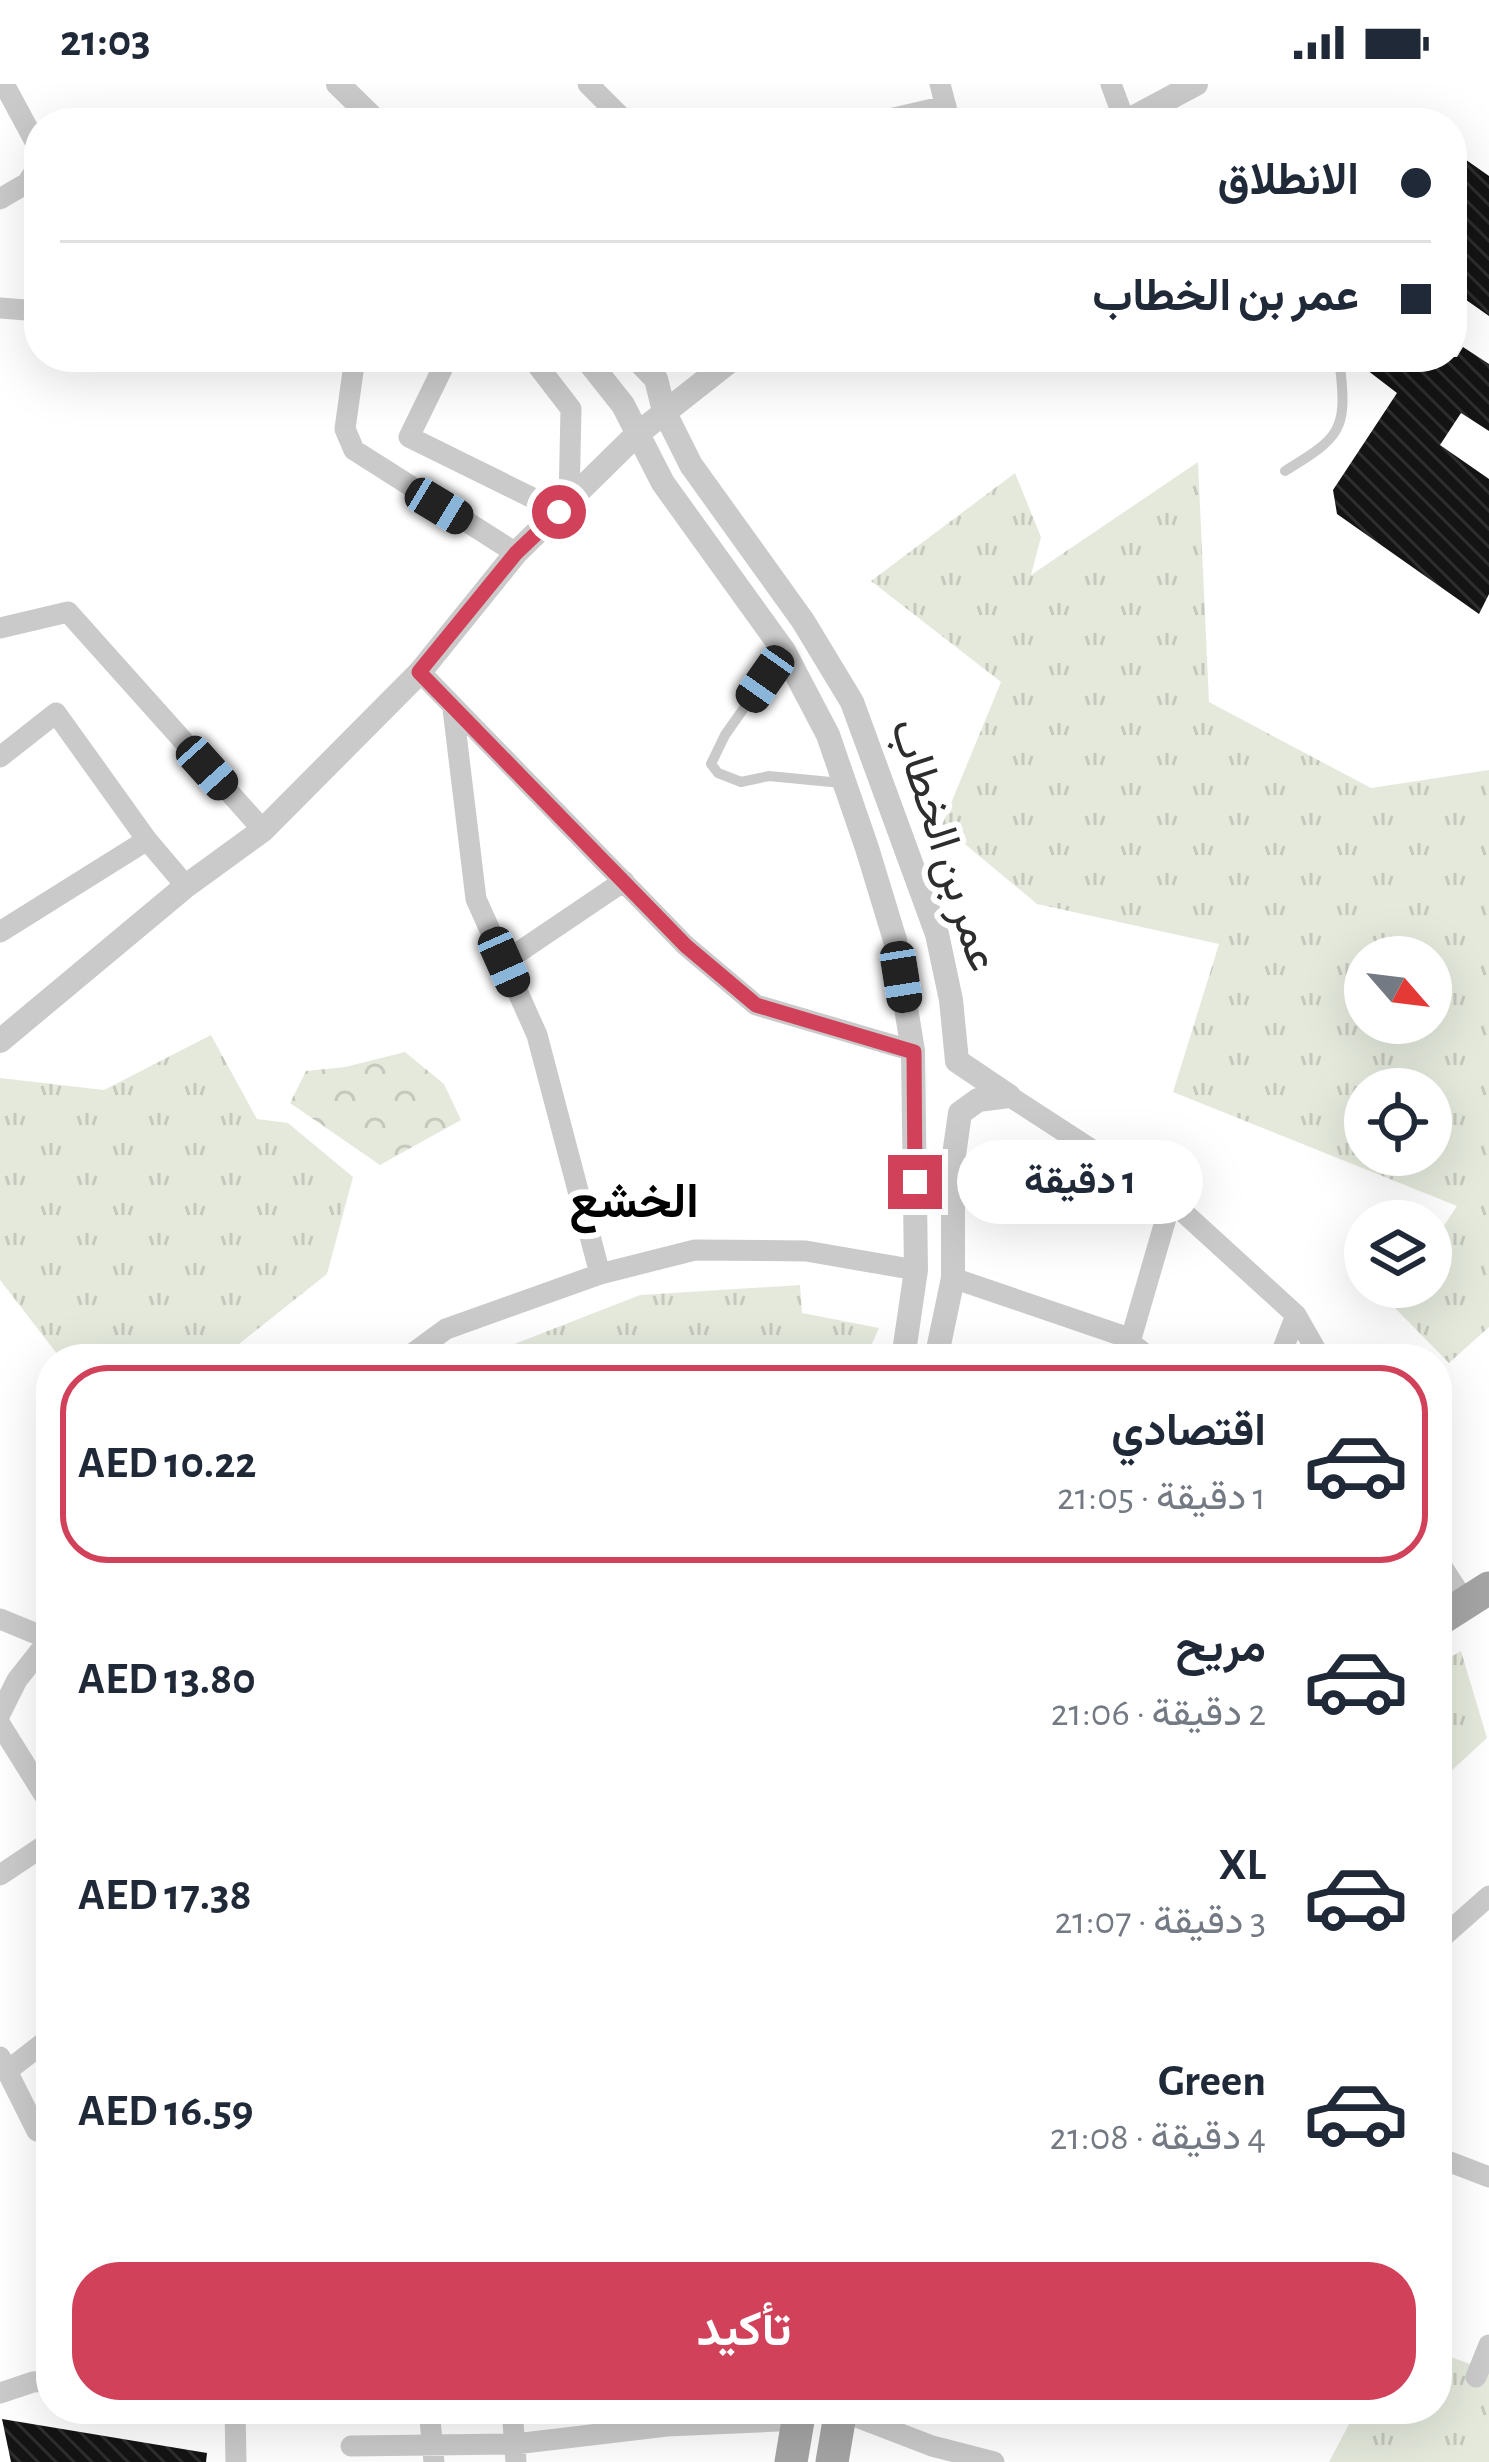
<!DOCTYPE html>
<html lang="ar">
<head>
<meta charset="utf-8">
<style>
  :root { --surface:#fff; --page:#f2f2f3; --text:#1f2937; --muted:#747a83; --line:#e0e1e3; --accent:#d1425a }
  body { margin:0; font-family:"Alegreya Sans",Vazirmatn,sans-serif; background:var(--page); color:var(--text); direction:rtl; height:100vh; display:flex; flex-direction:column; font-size:45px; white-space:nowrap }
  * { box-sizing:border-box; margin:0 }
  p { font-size:39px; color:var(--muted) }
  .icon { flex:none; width:66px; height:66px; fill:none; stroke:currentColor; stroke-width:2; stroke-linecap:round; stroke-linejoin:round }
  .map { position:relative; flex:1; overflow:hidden; direction:ltr }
  .panel { position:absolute; left:36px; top:1260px; width:1416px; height:1080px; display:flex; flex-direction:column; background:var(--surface); border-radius:48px; box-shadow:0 12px 48px #0002; direction:rtl }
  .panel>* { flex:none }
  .guide { position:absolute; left:24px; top:24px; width:1443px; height:264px; border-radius:48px; box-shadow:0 12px 48px #0002; direction:rtl; display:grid; align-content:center; height:264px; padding:0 36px; background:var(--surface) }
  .needle { width:78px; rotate:118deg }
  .fabs { position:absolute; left:1344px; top:852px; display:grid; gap:24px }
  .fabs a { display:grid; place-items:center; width:108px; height:108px; border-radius:50%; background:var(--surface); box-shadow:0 12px 48px #0002; font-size:60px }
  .end { position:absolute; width:54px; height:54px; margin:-27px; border:15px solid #d1425a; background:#fff; box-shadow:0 0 0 6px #fff }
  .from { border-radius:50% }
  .bubble { position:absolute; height:84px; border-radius:42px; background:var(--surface); box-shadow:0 12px 48px #0002; font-size:39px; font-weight:700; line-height:84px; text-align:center; direction:rtl }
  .car { position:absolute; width:36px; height:72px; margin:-36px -18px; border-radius:15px; box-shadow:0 0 9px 3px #0007; background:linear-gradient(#222 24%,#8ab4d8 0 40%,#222 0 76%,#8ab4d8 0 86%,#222 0) }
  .guide b { display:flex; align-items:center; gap:42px; height:114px; font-size:45px }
  .guide b+b { border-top:3px solid var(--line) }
  .guide i { width:30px; height:30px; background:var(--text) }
  ul { padding:21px 0 0; list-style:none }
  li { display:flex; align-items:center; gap:36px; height:198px; margin:0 24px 18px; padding:0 12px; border:6px solid transparent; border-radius:48px }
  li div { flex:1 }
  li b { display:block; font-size:45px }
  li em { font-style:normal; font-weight:700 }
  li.selected { border-color:var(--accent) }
  li>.icon { width:108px; height:108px; stroke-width:1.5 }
  .button { display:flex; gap:24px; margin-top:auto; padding:24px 36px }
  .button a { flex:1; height:138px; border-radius:48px; background:var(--accent); color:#fff; font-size:48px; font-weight:700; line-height:138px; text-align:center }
  .status { display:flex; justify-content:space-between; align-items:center; height:84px; padding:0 60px; background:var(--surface); direction:ltr }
  .status svg { height:33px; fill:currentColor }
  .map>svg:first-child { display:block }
  .grass { fill:url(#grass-tufts); fill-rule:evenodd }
  .forest { fill:url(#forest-crowns) }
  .building { fill:url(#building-back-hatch) }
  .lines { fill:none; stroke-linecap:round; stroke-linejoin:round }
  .service { stroke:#cacaca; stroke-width:10 }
  .minor { stroke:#cacaca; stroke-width:21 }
  .tertiary { stroke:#cacaca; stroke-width:24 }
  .primary { stroke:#a5a5a5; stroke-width:33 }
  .route { stroke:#d1425a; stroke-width:15 }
  .labels { text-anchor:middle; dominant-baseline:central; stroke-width:12; stroke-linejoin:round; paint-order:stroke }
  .street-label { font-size:45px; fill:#2d2d2d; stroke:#fff }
  .neighbourhood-label { font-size:48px; font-weight:bold; fill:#000; stroke:#fff }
</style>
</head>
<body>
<div class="status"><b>21:03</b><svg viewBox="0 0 49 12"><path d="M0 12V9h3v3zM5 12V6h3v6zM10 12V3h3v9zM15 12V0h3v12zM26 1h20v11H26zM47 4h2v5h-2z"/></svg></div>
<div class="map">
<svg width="1489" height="2378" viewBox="0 0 1489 2378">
  <defs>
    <pattern id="grass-tufts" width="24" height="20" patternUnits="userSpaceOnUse" patternTransform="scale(3)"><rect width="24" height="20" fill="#e4e9dc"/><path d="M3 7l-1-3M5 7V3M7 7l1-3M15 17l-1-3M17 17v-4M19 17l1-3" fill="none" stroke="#c4c8bd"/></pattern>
    <pattern id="forest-crowns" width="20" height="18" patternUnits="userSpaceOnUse" patternTransform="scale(3)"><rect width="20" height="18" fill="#e4e9dc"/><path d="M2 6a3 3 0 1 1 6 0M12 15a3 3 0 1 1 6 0" fill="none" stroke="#c4c8bd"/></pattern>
    <pattern id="building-back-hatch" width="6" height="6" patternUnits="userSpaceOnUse" patternTransform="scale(3)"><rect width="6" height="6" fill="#141414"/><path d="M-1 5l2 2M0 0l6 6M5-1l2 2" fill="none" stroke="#2e2e2e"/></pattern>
  </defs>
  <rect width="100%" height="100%" fill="#fff"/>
  <path class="grass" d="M1198 378 1209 618 1371 704 1489 686V1243L1449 1279 1390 1219 1402 1203H1431V1161L1457 1122 1173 1008 1219 860 1037 820 942 741 1001 598 871 497 1015 389 1041 453 1031 491ZM1365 873H1431V939H1365ZM1431 1005V1071H1365V1005Z
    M211 951 257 1035 288 1039 353 1093 327 1190 220 1275H61L0 1196V994L104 1006Z
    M800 1201 802 1229 879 1244 865 1275H476L640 1211Z
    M1461 1567 1487 1654 1437 1700V1581Z
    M1437 2268 1489 2287V2378H1329L1357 2325H1437Z"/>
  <path class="forest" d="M405 968 444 1000 461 1036 380 1081 290 1019 306 987 345 983Z"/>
  <path class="building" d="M1452 66 1489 92V232L1452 206Z
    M1463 263 1489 280V347L1461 329 1440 361 1489 395V510L1479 530 1337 430 1333 406 1397 309 1350 273H1457Z
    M2 2335 207 2369 206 2378H11Z"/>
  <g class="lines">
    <path class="service" d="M1285 387C1339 354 1348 347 1340 283L1322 273
      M782 570 725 651 711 680 718 689 741 698 769 692 841 699"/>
    <path class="minor" d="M4 0 39 65
      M588 0 627 39
      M940 0 950 39
      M1111 0 1125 38
      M872 39 946 22
      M0 115 27 99 39 81
      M0 224 39 227
      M355 273 345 345 354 366 516 469
      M448 273 409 353 559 427
      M531 273 571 325 569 418
      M0 544 68 528 263 746
      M420 588 685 861 756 921 913 967
      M453 625 476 815 537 951 600 1190
      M0 673 56 629 147 756 186 802
      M0 848 147 756
      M504 878 624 797
      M1009 1012 1171 1117 1296 1231 1321 1275
      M953 1194 1123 1252 1151 1275
      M1130 1258 1171 1117
      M405 1275 446 1245 600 1190 695 1166 806 1167 916 1186
      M1279 1275 1296 1231
      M1437 1475 1465 1518
      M0 1535 49 1555
      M0 1630 17 1596 51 1553
      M0 1640 51 1722
      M0 1791 51 1757
      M1437 1858 1489 1812
      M0 1973 37 2047
      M7 1987 51 1953
      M1437 2073 1489 2093
      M1476 2293 1489 2261
      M0 2309 33 2298 51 2297
      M235 2325 236 2378
      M429 2325 434 2378
      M512 2325 516 2378
      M841 2327 932 2362 994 2378
      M351 2362 515 2360 667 2342 800 2336"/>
    <path class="tertiary" d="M338 0 378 39
      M1123 39 1196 0
      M585 273 623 321 663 399 784 567 828 651 867 764 895 856 913 967 916 1186 903 1275
      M635 273 656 295 664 327 691 381 803 537 852 618 937 850 951 916 957 977 1009 1012
      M0 957 186 802 263 746 420 588 516 469 636 351 735 273
      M936 1275 953 1194V1078L960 1029 978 1016 1009 1012"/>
    <path class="primary" d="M1437 1537 1489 1504
      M791 2378 800 2325
      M832 2378 841 2325"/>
  </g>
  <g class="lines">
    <path class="route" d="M559 428 516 469 419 588 686 862 756 921 914 968 915 1098"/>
  </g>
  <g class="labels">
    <g class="street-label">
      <text transform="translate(944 761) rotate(72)">عمر بن الخطاب</text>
    </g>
    <g class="neighbourhood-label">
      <text x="634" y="1119">الخشع</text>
    </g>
  </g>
</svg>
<div class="fabs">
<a><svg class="needle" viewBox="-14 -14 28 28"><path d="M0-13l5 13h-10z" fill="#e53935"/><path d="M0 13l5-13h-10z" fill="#747a83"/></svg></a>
<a><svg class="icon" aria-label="locate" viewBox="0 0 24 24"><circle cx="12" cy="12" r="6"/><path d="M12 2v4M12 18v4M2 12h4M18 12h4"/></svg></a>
<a><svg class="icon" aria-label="layers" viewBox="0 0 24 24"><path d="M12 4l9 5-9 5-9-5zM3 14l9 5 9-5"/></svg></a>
</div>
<i class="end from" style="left:559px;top:428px"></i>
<i class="end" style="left:915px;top:1098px"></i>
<div class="bubble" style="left:957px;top:1056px;width:246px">1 دقيقة</div>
<i class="car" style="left:439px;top:422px;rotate:121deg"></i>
<i class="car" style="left:765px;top:595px;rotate:215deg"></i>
<i class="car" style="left:207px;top:684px;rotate:138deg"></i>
<i class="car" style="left:504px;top:878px;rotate:156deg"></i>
<i class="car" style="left:901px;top:893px;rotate:171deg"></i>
<div class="guide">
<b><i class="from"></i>الانطلاق</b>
<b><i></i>عمر بن الخطاب</b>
</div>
<section class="panel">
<ul>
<li class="selected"><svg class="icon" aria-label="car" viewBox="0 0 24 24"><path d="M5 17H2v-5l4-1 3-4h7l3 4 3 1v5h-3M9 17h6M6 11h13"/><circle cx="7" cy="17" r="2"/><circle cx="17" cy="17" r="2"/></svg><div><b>اقتصادي</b><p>1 دقيقة · 21:05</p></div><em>AED 10.22</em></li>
<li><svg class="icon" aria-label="car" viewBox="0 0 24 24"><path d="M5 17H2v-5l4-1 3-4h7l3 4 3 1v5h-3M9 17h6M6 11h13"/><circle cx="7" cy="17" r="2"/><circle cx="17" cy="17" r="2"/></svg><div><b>مريح</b><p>2 دقيقة · 21:06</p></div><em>AED 13.80</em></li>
<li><svg class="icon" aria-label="car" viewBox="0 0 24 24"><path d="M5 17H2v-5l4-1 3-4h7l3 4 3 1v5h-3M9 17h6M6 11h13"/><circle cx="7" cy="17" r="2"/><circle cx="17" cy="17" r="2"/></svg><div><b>XL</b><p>3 دقيقة · 21:07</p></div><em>AED 17.38</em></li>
<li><svg class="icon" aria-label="car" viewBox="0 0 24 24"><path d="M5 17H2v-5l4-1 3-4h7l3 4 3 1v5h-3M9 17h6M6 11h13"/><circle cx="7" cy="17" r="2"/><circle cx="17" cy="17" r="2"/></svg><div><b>Green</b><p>4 دقيقة · 21:08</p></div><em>AED 16.59</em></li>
</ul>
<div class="button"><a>تأكيد</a></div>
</section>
</div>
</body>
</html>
